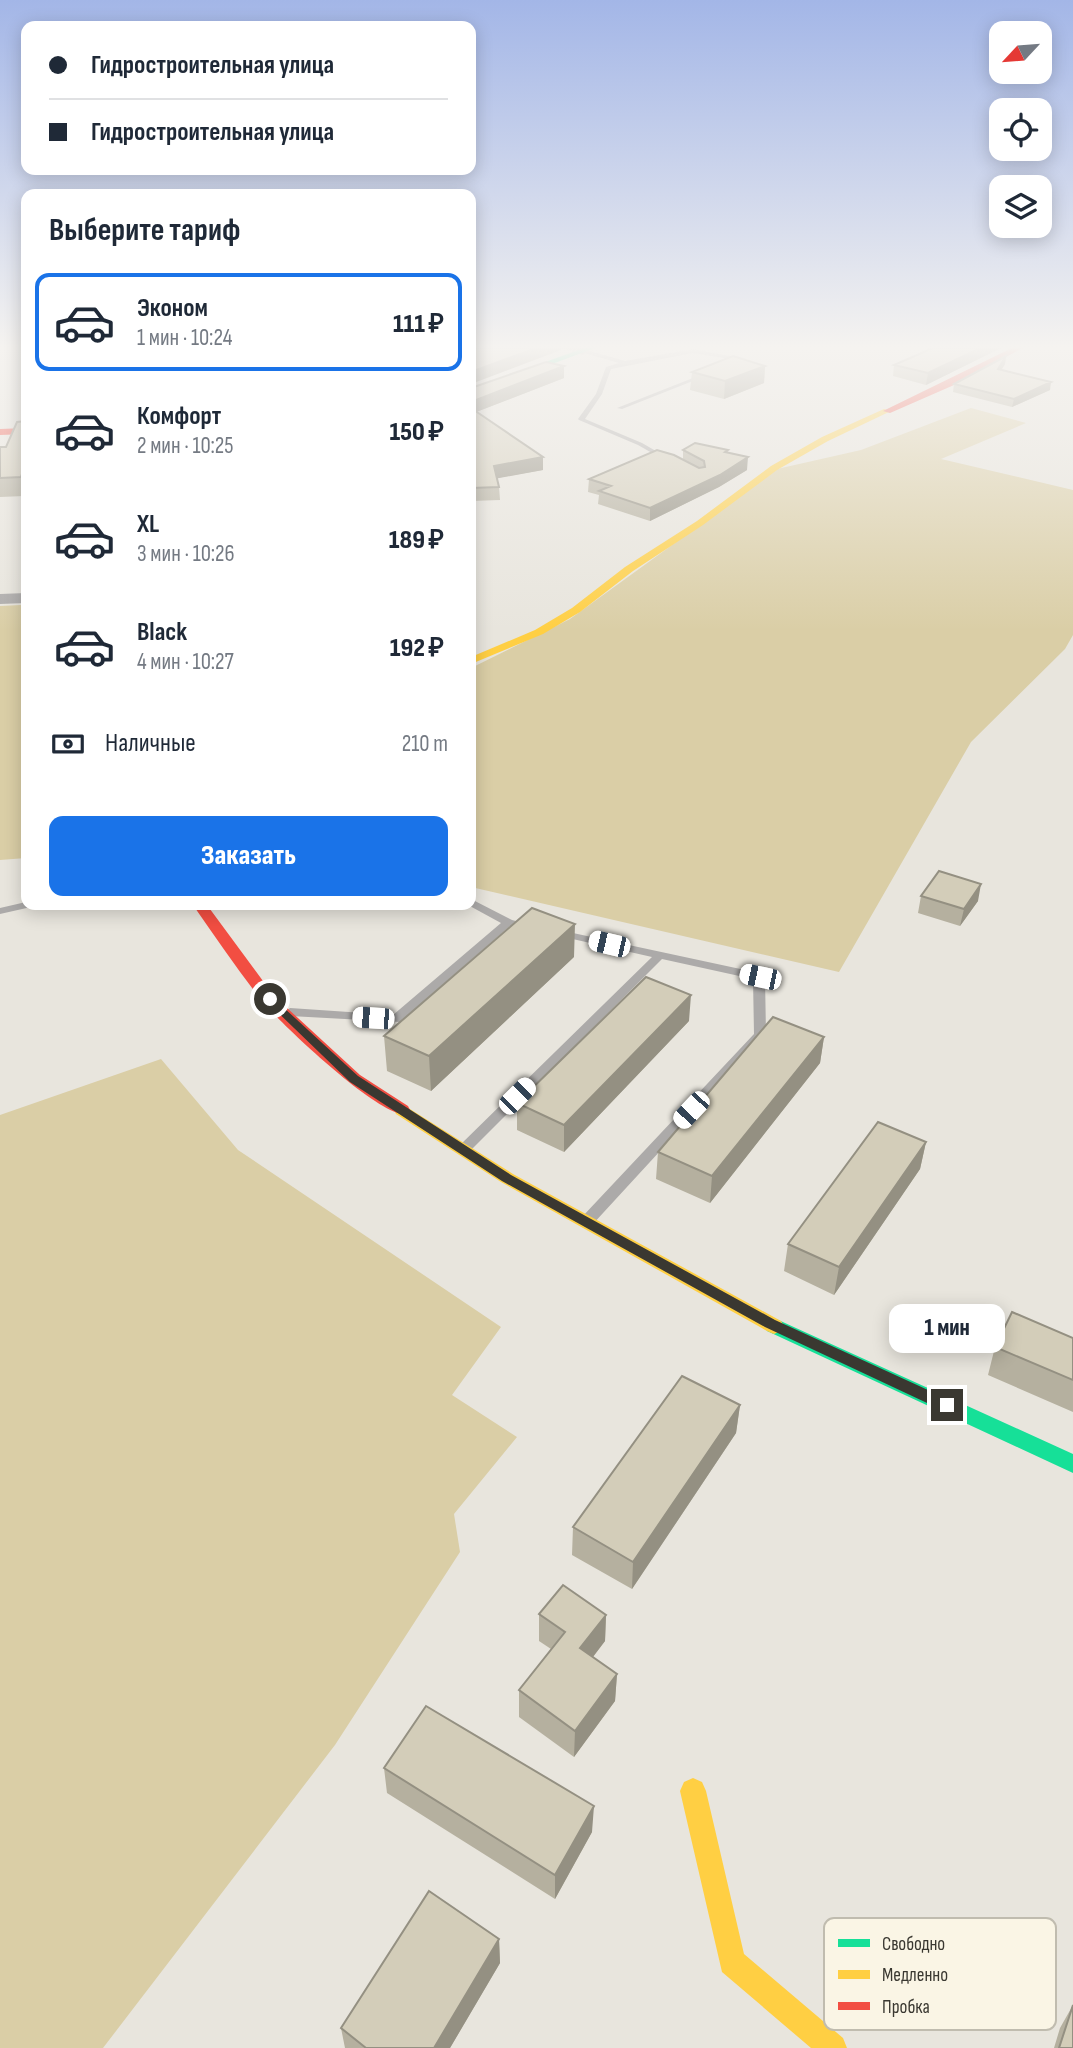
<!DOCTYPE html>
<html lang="ru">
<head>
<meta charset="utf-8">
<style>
  :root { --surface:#fff; --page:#f2f2f3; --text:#1f2937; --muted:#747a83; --line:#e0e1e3; --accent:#1a73e8 }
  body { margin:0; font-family:"Sofia Sans Condensed",sans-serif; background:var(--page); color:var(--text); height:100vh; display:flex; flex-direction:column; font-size:26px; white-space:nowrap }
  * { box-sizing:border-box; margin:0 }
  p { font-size:23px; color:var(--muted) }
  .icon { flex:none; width:38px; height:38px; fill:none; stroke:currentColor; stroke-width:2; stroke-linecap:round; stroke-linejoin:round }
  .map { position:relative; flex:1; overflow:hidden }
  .sheet { position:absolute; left:21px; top:189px; width:455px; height:721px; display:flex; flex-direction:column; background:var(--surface); border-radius:14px; box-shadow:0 4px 18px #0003 }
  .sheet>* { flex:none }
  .top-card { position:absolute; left:21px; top:21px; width:455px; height:154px; border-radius:14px; box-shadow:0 4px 18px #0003; display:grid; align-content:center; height:154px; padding:0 28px; background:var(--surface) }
  .needle { width:46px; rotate:244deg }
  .fabs { position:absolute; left:989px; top:21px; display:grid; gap:14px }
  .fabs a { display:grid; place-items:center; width:63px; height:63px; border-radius:14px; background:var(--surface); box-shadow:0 4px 18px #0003; font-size:35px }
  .end { position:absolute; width:32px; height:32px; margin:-16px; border:9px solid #3a3831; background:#fff; box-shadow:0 0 0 4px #fff }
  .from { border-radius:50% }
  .bubble { position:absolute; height:49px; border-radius:14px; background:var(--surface); box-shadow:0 4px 18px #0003; font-size:23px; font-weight:800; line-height:49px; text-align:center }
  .car { position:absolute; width:21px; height:42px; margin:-21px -10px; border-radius:9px; box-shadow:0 0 5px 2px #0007; background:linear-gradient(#fff 24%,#345 0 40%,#fff 0 76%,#345 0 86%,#fff 0) }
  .top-card b { display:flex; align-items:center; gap:24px; height:66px; font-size:26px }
  .top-card b+b { border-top:2px solid var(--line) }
  .top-card i { width:18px; height:18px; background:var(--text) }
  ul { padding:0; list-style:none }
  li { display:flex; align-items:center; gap:21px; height:98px; margin:0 14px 10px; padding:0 14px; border:4px solid transparent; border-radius:14px }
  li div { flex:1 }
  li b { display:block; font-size:26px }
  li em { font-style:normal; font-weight:800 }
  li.on { border-color:var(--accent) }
  li>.icon { width:63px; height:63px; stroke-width:1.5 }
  h2 { padding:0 28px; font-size:32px; line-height:84px }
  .pay { display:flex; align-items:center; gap:18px; height:77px; padding:0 28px; font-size:26px }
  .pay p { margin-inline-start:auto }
  .cta { display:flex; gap:14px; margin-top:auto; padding:14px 28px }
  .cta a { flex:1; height:80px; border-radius:14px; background:var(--accent); color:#fff; font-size:28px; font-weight:800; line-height:80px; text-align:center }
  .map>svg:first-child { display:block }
  .green { fill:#dacea6 }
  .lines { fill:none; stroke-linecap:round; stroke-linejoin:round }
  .lane { fill:#acaaa9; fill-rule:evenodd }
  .street { fill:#acaaa9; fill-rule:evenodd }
  .fast { fill:#16e098; fill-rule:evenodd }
  .slow { fill:#ffcf43; fill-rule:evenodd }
  .jam { fill:#f24e42; fill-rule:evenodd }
  .wall { fill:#b5b09f }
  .shaded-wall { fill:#949082 }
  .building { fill:#d3cdb9; stroke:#949082; stroke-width:2 }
  .route { fill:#3a3831 }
  .key { fill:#faf5e5; stroke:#c0bcaf; stroke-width:2 }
  .key-label { font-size:19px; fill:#3a3831 }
</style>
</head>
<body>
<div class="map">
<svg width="1073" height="2048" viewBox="0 0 1073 2048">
  <rect width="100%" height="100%" fill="#e8e5dd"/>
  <path class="green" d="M971 408 1026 423 941 459 1073 490V635L1065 649 971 742 839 972 471 887V668L570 619 777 469 861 450Z
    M21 605 22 689 26 699V858L0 860V606Z
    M161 1059 238 1150 501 1327 452 1395 517 1437 454 1514 460 1552 335 1745 103 2048H0V1115Z"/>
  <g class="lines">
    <path class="lane" d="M583 349 625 361 693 349 734 357 739 363 728 368 725 366 732 362 730 359 693 353 611 369 602 394 585 419 642 443 668 458 669 459 666 461 638 445 579 420 578 419 596 394 606 367 619 363 581 352Z
      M703 374 708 375 622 409 617 408Z
      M471 899 512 920 531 925 533 927 527 930 510 926 400 1022 290 1016 284 1012 290 1008 393 1015 501 923 468 905H471Z
      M26 902V905H32L31 907 0 914V908Z
      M559 930 759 973 765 977 766 1035 764 1038 592 1225H582L580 1221 582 1217 754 1034 753 979 662 959 468 1153H458L456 1150 458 1147 652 957 555 935 553 933Z"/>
    <path class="street" d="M550 344H571L589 351 583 355Z
      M26 593V603L0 604V594Z"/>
    <path class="fast" d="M595 344H606L471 394V389Z
      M774 1318 1073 1454V1473L767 1331 764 1326 767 1321Z"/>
    <path class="slow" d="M884 409 891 411 828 441 777 470 703 525 633 571 580 612 543 634 471 664V657L535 630 572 608 625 567 697 521 771 466 822 437Z
      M402 1104 513 1174 781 1321 784 1326 781 1331 774 1334 767 1331 501 1182 396 1114 394 1110Z
      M693 1778 702 1782 706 1791 744 1954 843 2038 847 2048H811L722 1972 680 1791 684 1782Z"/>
    <path class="jam" d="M1020 344H1030L954 385 890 413 883 411Z
      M26 428V434L0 435V429Z
      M193 905H207L274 996 360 1075 408 1106 410 1110 408 1114C383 1121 280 1023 262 1001 238 970 215 937 193 905Z"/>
  </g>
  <path class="wall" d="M913 344H1009L926 385 893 376 894 365 936 347Z
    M1006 356 1005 364 1001 370 1050 390 1012 407 953 392 954 384Z
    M564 366V378L476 412 543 470 497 478 499 487 500 500 471 501V388Z
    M765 366 764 383 724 399 690 390 692 372Z
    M26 421 24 496 0 497V447H6Z
    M683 450 728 453 747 470 719 487 650 521 598 504 599 495 588 492 589 479 683 460Z
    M921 896 978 901 960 926 918 913Z
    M574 957 431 1091 387 1071 384 1036Z
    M689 1021 564 1152 517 1130V1103Z
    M824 1037 820 1063 710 1203 656 1179 658 1152Z
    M926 1142 920 1169 834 1295 784 1271 788 1244Z
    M1073 1338V1412L988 1375 995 1347Z
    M740 1405 736 1433 632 1589 572 1555 573 1527Z
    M539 1614 606 1615 605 1641 593 1657 617 1674 615 1701 574 1757 519 1717V1690L551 1649 539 1641Z
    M384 1768 592 1832 555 1899 387 1793Z
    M499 1939 500 1963 450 2048H345L341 2028Z
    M1073 2005V2048H1054L1060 2028Z"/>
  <path class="shaded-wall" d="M547 344H561V350L471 384V372Z
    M989 344H1009L926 385 928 373Z
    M1006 356 1005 364 997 377 998 369Z
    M564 366V378L471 414V402Z
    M765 366 764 383 724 399 725 381Z
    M1051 382 1050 390 1012 407 1014 399Z
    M543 457V470L494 479V466Z
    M748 457 747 470 719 487 650 521V508Z
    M26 462V490L24 496 21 477Z
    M981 884 978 901 960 926 964 909Z
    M575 924 574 957 431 1091 429 1056Z
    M691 995 689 1021 564 1152V1125Z
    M824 1037 820 1063 710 1203 712 1176Z
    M926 1142 920 1169 834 1295 839 1267Z
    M740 1405 736 1433 632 1589 633 1562Z
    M606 1615 605 1641 579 1675 580 1648Z
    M617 1674 615 1701 574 1757 575 1731Z
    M594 1806 592 1832 555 1899V1875Z
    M499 1939 500 1963 450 2048H434Z"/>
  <path class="building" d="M471 344H547L471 372Z
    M942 344H989L928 373 894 365Z
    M733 356 765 366 725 381 692 372Z
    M1006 356 998 369 1051 382 1014 399 954 384Z
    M546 362 564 366 471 402V388Z
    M471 408 543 457 494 466 499 487 471 488Z
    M26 421V462L21 477 0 478V447H6L17 422Z
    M695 443 728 450 725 452 748 457 720 475 650 508 599 491 611 486 589 479 657 450 674 455 699 468 705 467 704 461 683 450Z
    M939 871 981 884 964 909 921 896Z
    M532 908 575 924 429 1056 384 1036Z
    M646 977 691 995 564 1125 517 1103Z
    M773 1017 824 1037 712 1176 658 1152Z
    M878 1122 926 1142 839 1267 788 1244Z
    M1012 1312 1073 1338V1380L995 1347Z
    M682 1376 740 1405 633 1562 573 1527Z
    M563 1585 606 1615 580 1648 617 1674 575 1731 519 1690 565 1632 539 1614Z
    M426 1706 594 1806 555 1875 384 1768Z
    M429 1891 499 1939 434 2048H366L341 2028Z
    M1073 2005V2048H1059Z"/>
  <linearGradient id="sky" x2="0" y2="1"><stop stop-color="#a3b6e7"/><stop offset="0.55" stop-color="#f5f3f0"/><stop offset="1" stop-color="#f5f3f0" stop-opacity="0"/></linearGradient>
  <rect width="1073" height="631" fill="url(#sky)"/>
  <path class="route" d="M270 995 358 1076 511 1175 775 1320 952 1401 954 1405 952 1410H942L765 1327 502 1181 350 1082 266 1001 264 999Z"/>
  <rect x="824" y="1918" width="232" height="112" rx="10" class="key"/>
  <rect x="838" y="1939" width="32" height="8" fill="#16e098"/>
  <rect x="838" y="1970" width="32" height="9" fill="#ffcf43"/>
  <rect x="838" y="2002" width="32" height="8" fill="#f24e42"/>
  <g class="key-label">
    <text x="882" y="1950">Свободно</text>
    <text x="882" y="1981">Медленно</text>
    <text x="882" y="2013">Пробка</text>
  </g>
</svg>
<div class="fabs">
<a><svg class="needle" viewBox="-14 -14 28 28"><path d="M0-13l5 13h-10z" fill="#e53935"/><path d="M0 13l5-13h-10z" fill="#747a83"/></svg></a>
<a><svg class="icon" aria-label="locate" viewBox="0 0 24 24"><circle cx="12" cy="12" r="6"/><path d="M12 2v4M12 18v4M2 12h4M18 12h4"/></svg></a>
<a><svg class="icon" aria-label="layers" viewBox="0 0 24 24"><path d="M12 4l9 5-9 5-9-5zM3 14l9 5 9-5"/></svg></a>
</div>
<i class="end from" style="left:270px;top:999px"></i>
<i class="end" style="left:947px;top:1405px"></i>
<div class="bubble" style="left:889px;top:1304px;width:116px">1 мин</div>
<i class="car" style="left:609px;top:944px;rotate:283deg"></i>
<i class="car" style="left:760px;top:977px;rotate:282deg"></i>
<i class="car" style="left:373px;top:1018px;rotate:274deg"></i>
<i class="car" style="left:517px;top:1096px;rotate:45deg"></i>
<i class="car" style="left:691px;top:1110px;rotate:223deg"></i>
<div class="top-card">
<b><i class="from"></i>Гидростроительная улица</b>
<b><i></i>Гидростроительная улица</b>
</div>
<section class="sheet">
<h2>Выберите тариф</h2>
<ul>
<li class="on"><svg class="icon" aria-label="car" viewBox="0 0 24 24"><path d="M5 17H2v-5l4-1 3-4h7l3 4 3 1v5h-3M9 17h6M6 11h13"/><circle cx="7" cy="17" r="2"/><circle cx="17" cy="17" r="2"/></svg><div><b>Эконом</b><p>1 мин · 10:24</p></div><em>111 ₽</em></li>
<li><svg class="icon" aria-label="car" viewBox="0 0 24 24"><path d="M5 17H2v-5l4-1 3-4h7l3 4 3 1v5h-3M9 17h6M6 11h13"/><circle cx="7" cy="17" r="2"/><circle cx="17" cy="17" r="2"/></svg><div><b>Комфорт</b><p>2 мин · 10:25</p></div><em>150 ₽</em></li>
<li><svg class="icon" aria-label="car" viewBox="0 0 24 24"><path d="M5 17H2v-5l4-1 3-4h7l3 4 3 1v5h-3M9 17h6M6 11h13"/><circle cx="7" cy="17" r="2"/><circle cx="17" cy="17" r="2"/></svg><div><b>XL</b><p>3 мин · 10:26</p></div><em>189 ₽</em></li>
<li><svg class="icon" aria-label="car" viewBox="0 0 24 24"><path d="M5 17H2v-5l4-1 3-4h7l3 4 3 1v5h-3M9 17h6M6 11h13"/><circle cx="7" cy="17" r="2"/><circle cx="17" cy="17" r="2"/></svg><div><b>Black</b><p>4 мин · 10:27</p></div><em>192 ₽</em></li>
</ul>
<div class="pay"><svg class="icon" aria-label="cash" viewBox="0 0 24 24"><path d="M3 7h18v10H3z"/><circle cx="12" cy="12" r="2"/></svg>Наличные<p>210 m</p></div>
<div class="cta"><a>Заказать</a></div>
</section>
</div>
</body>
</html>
